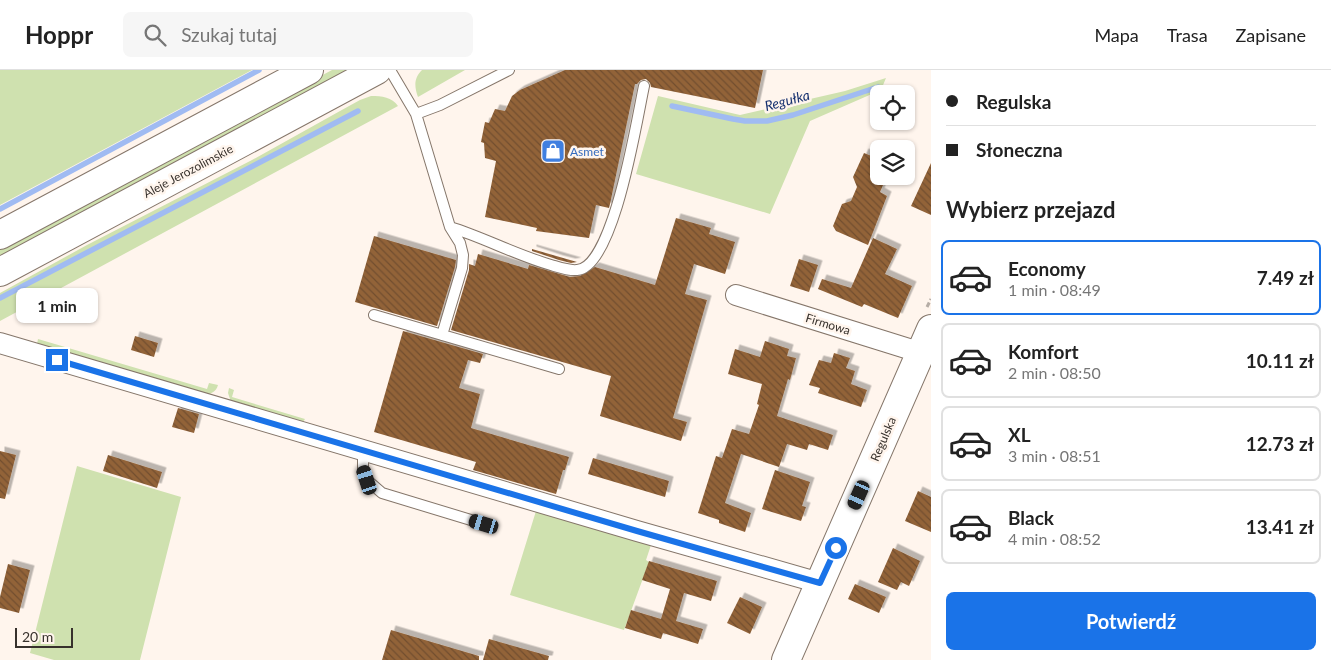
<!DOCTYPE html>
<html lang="pl">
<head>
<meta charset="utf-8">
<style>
  :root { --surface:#fff; --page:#f6f6f6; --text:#222; --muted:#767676; --line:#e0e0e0; --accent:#1a73e8 }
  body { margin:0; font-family:Lato,sans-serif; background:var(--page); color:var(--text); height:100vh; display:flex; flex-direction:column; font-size:19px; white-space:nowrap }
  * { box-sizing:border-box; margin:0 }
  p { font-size:16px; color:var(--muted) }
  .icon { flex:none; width:28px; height:28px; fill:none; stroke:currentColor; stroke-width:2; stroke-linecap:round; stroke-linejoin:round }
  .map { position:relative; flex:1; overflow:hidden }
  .side { display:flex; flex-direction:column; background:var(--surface); width:400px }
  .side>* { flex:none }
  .hud { display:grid; align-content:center; height:110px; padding:0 15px; background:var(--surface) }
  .fabs { position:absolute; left:870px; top:15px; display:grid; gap:10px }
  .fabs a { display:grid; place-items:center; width:45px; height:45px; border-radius:8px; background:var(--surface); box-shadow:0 1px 4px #0004; font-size:25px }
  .scale { position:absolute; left:15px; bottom:12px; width:58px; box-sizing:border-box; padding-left:5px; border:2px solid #37312c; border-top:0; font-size:14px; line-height:18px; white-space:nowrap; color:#37312c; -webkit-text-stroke:4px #fff5ed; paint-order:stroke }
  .end { position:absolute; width:22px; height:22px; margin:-11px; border:6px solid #1a73e8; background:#fff; box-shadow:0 0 0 2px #fff }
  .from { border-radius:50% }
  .bubble { position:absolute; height:35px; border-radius:8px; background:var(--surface); box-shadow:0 1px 4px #0004; font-size:16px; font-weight:700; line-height:35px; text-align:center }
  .car { position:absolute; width:15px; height:30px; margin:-15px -8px; border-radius:6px; box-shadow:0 0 4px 1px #0007; background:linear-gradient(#222 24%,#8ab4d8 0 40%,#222 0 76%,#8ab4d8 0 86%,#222 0) }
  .hud b { display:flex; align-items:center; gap:18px; height:48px; font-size:19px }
  .hud b+b { border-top:1px solid var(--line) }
  .hud i { width:12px; height:12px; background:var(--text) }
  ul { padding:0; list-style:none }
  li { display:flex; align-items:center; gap:15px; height:75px; margin:0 10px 8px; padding:0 5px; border:2px solid var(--line); border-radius:8px }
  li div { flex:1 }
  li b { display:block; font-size:19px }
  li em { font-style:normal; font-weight:700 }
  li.active { border-color:var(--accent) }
  li>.icon { width:45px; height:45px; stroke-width:1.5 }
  h2 { padding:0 15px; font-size:22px; line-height:60px }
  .primary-button { display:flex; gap:10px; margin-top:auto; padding:10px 15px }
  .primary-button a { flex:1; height:58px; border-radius:8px; background:var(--accent); color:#fff; font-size:20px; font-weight:700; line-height:58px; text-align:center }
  header { display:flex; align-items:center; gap:30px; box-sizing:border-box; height:70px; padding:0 25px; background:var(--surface); border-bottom:1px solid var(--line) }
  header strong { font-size:24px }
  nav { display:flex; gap:28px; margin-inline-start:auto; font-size:18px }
  .search { width:350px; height:45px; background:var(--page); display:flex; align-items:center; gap:12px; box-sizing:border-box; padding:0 18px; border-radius:8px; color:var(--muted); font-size:19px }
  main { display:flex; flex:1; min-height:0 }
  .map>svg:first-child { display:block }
  .green { fill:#cfe1af }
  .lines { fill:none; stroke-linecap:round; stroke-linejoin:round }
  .stream { stroke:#a0bbf2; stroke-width:5.5 }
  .building { fill:url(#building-back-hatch); filter:url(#shadow) }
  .lane-casing { stroke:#85766a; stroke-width:12 }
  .street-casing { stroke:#85766a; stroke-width:22 }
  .secondary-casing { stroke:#85766a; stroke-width:30 }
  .path { stroke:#b6ada6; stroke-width:3; stroke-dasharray:5 2.5; stroke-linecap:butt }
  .lane { stroke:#fff; stroke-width:10 }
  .street { stroke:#fff; stroke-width:20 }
  .secondary { stroke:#fff; stroke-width:28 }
  .route { stroke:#1a73e8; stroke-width:6 }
  .labels { text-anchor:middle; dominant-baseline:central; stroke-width:5; stroke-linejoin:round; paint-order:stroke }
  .shop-label { font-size:12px; fill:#366cbe; stroke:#fff5ed; text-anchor:start }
  .street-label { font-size:12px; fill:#37312c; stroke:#fff5ed }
  .water-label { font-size:14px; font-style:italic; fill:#173170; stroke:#fff5ed }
</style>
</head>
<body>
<header>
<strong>Hoppr</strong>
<div class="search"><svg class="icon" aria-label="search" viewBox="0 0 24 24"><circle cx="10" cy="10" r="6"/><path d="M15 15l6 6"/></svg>Szukaj tutaj</div>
<nav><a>Mapa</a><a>Trasa</a><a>Zapisane</a></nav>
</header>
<main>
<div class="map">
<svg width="931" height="590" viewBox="0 0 931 590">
  <defs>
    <pattern id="building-back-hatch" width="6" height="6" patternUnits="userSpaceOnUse" patternTransform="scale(1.25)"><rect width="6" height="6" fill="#926339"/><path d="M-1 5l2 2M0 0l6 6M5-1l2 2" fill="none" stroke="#724e2e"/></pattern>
    <filter id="shadow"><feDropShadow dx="4.5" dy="-4.5" stdDeviation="0" flood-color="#0004"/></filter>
  </defs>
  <rect width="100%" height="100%" fill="#fff5ed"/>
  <path class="green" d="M0 0H252L0 135Z
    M332 0H351L0 189V178Z
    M422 0H465L418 27C414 16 414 8 422 0Z
    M886 8 881 20 810 51 770 144 636 104 658 26 740 45 845 21Z
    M371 26C382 26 392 27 398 36L0 251V223L87 175 252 90 340 41 360 30Z
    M38 269 207 319 209 313 218 315C216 322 211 324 204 325L37 274Z
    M229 318 234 320 232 327 305 349 303 352 231 332 228 323Z
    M77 396 181 427 140 590H54L30 583Z
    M536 441 652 472 646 490 649 492 624 560 510 525Z"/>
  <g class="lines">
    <path class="stream" d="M672 36 733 49 745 51H767L793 45 878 17
      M0 139 259 0
      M0 228 358 41"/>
  </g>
  <path class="building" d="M565 0H763L755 38 651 17 650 13 646 9 641 10 637 14H635L610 134 609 138 596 135 589 168 536 161 537 158 485 147 496 91 485 88 484 73 481 72 485 52 489 53 495 39 505 41 512 26 520 20Z
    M864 83 879 89V106H887L880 122 887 126 868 175 836 161 833 156 842 134 851 131 857 117 853 107Z
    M931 93V145L911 136Z
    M676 148 711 158 709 164 735 172 725 204 694 194 685 224 707 230 673 348 687 352 681 371 600 346 611 306 451 260 469 200V194L475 196 478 184 528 199 529 195 570 207 580 206 595 197 655 215Z
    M374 166 456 190 455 197 437 256 355 232Z
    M873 168 897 179 885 204 912 216 898 248 864 234 862 237 818 219 822 209 851 218Z
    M532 179 577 192 571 193 559 190 532 181Z
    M799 189 818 195 809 222 790 216Z
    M403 261 483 284 480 293 468 290 459 318 480 324 471 358 569 387 565 400H563L556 424 473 400 476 392 374 362Z
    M135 266 158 273 154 287 131 280Z
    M765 271 789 279 787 286 796 288 790 310 788 309 777 346 833 365 828 380 809 374 807 380 787 374 779 397 741 384 725 433 751 443 745 462 719 453V450L698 443 716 386 722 388 732 359 749 364 759 335 757 334 762 314 728 304 735 279 760 287Z
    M834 283 850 288 846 298 855 301 851 314 867 320 861 337 818 323 820 318 809 315 819 290 831 293Z
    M178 338 199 344 194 363 172 357Z
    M0 381 16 385 5 429 0 428Z
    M108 385 162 402 157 418 103 401Z
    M593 388 669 411 665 427 588 404Z
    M775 400 810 412 802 436 806 437 801 451 762 439Z
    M918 421 931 427V462L905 451Z
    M893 478 920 491 909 516 901 512 897 520 878 512Z
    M649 491 717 511 711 531 684 523 676 551 703 559 698 574 663 563 661 569 625 558 631 540 661 549 670 519 642 510Z
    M8 494 30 500 19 543 0 538V527Z
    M855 514 886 527 879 543 848 529Z
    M740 527 762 537 750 564 727 553Z
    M391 560 479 586V590H382Z
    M489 569 549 586 548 590H483Z"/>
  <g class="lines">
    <g class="lane-casing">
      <path id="lane" d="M390 0 416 44 440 35 509 0
        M416 44 450 157 460 173 463 185 462 198 442 265
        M450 157C485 168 516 185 551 195 558 197 569 201 577 200 614 198 637 48 644 16
        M374 245 559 299
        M365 380 363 388V399L367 410 382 423 484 454"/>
    </g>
    <g class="street-casing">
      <path id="street" d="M736 225 909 279 920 283
        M0 273 637 461 820 513"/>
    </g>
    <g class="secondary-casing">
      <path id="secondary" d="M0 165 309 0
        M0 202 377 0
        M786 590 931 259"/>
    </g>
    <path class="path" d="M927 237 931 229"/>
    <use href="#lane" class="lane"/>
    <use href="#street" class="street"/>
    <use href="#secondary" class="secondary"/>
  </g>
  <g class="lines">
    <path class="route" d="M57 290 637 461 820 513 836 478"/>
  </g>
  <defs>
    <g id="shop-square" transform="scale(1.25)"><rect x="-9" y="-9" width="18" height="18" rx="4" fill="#3f7fe0" stroke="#fff5ed"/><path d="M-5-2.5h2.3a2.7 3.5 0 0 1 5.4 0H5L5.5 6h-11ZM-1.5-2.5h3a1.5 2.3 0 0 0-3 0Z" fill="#fff"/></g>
  </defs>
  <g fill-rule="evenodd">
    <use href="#shop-square" x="553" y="81"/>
  </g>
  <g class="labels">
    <g class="shop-label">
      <text x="570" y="81">Asmet</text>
    </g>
    <g class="street-label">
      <text transform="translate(188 101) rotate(-28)">Aleje Jerozolimskie</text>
      <text transform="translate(828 254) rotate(17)">Firmowa</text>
      <text transform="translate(883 369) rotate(-67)">Regulska</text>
    </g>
    <g class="water-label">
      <text transform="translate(787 30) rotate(-15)">Regułka</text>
    </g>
  </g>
</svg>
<div class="fabs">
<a><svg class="icon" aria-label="locate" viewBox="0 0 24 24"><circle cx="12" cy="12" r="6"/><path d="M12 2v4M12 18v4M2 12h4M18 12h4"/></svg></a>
<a><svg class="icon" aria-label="layers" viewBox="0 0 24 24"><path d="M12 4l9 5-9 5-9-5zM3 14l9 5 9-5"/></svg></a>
</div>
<div class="scale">20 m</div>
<i class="end from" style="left:836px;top:478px"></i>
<i class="end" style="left:57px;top:290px"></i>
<div class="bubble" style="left:16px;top:218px;width:82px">1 min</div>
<i class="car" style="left:367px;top:410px;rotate:342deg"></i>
<i class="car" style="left:859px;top:425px;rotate:204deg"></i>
<i class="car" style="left:484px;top:454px;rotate:287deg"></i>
</div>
<section class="side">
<div class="hud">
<b><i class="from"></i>Regulska</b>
<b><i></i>Słoneczna</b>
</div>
<h2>Wybierz przejazd</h2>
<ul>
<li class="active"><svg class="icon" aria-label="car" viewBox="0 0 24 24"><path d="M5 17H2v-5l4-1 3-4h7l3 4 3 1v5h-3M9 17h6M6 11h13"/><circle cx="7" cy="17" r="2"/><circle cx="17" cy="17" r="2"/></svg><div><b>Economy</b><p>1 min · 08:49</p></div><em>7.49 zł</em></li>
<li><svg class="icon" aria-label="car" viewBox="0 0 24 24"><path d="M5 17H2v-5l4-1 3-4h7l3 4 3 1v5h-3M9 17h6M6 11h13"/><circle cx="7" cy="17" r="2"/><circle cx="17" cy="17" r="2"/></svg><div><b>Komfort</b><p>2 min · 08:50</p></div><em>10.11 zł</em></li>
<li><svg class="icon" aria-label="car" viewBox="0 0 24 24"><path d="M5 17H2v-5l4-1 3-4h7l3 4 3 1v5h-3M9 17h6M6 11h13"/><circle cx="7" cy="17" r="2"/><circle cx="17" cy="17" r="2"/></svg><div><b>XL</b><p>3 min · 08:51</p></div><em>12.73 zł</em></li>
<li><svg class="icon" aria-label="car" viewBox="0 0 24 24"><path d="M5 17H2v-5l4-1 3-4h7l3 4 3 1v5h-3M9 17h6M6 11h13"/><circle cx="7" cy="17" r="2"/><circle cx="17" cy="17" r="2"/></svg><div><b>Black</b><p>4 min · 08:52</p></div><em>13.41 zł</em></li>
</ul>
<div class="primary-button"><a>Potwierdź</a></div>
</section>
</main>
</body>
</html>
